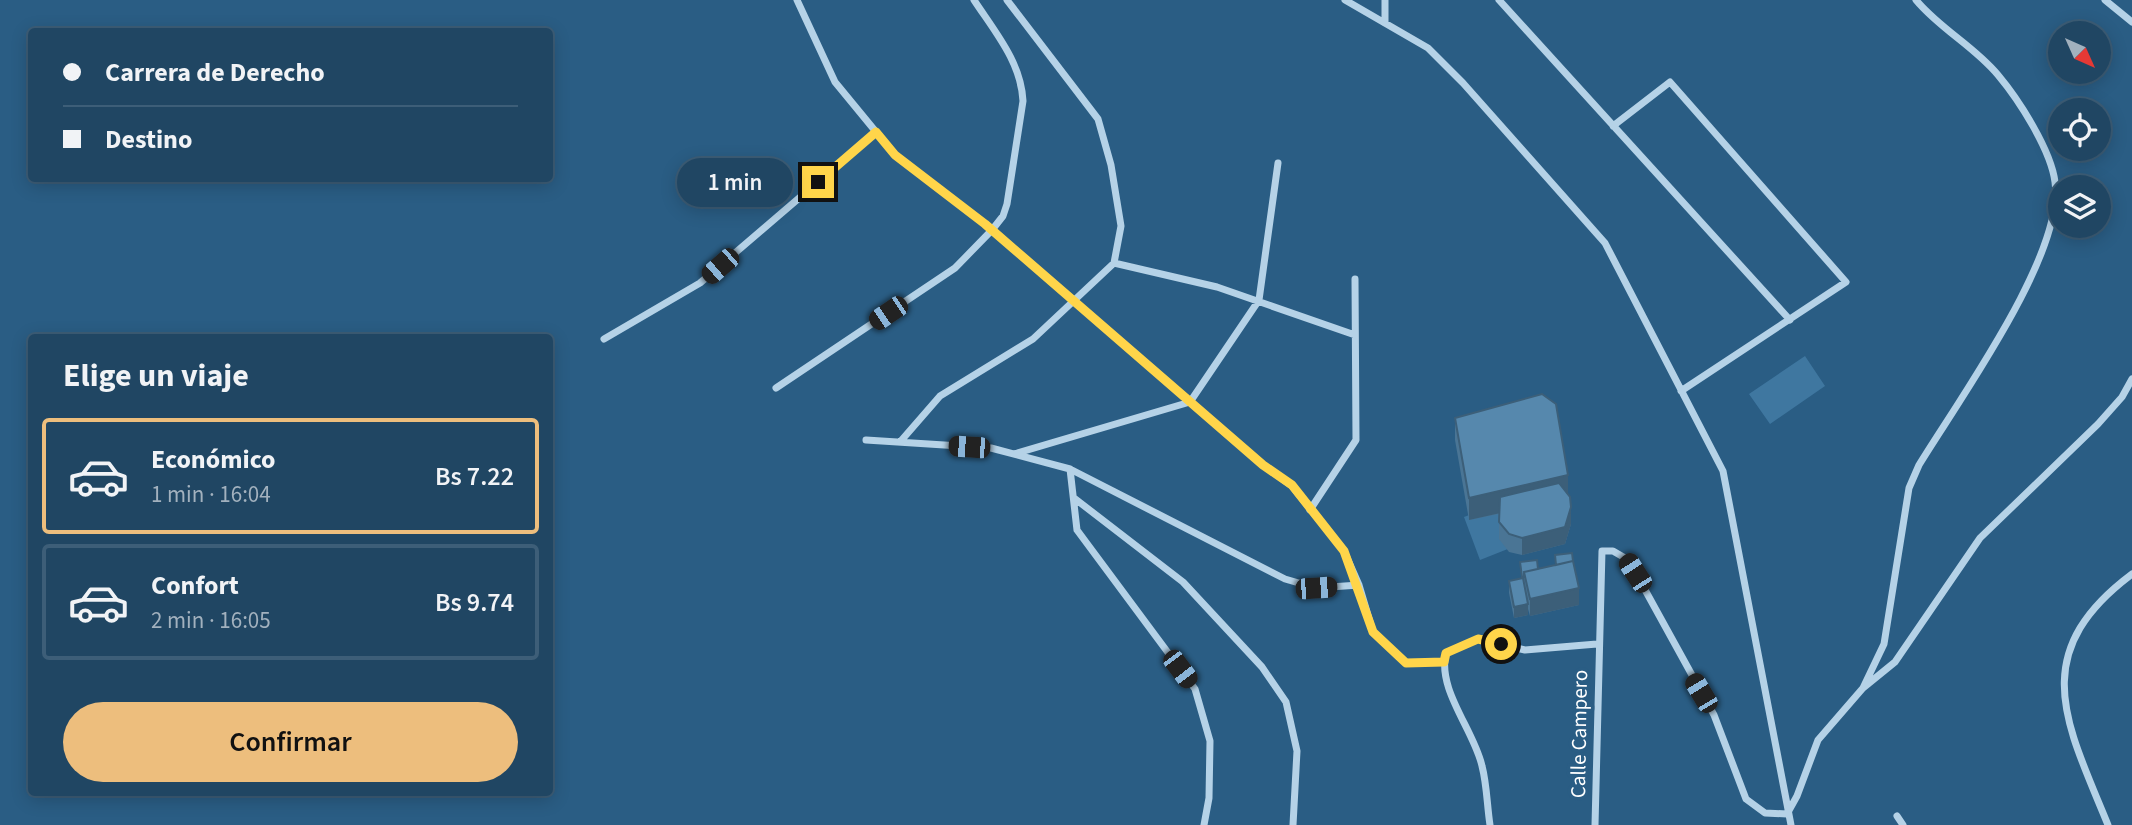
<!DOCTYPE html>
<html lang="es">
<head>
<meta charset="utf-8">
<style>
  :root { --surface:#204663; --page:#2d506c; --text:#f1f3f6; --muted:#a2b1be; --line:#3d5e78; --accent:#edbe7d }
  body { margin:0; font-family:"Source Sans 3",sans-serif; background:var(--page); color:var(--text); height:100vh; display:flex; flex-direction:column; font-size:26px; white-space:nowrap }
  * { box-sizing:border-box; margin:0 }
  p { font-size:23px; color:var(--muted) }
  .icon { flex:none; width:38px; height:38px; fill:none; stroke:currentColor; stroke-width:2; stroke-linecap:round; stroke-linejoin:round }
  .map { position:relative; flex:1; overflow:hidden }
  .side { position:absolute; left:28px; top:334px; width:525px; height:462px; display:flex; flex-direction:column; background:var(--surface); border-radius:7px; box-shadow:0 4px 18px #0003,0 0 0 2px var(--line) }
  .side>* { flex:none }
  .hud { position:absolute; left:28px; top:28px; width:525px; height:154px; border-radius:7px; box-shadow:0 4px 18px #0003,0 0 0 2px var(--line); display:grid; align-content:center; height:154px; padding:0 35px; background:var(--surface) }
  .needle { width:46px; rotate:135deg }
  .fabs { position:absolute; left:2048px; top:21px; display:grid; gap:14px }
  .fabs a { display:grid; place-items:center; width:63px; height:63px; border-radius:50%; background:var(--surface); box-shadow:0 4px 18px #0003,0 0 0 2px var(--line); font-size:35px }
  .end { position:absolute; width:32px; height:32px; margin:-16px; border:9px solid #ffd54a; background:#111; box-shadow:0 0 0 4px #111 }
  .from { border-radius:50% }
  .bubble { position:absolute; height:49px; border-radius:24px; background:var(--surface); box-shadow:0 4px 18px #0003,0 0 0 2px var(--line); font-size:23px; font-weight:600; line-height:49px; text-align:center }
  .car { position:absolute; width:21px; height:42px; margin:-21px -10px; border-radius:9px; box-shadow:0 0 5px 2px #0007; background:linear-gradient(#222 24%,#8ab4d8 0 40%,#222 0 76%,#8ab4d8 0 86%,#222 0) }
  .hud b { display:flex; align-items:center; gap:24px; height:66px; font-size:26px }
  .hud b+b { border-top:2px solid var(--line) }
  .hud i { width:18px; height:18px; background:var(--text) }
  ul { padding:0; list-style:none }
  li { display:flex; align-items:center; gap:21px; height:116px; margin:0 14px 10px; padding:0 21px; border:4px solid var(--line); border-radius:7px }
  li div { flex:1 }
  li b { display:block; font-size:26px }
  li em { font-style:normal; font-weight:600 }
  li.on { border-color:var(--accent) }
  li>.icon { width:63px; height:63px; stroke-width:1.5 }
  h2 { padding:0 35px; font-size:32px; line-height:84px }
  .button { display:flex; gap:14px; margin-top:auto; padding:14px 35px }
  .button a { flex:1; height:80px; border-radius:42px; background:var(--accent); color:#111; font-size:28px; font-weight:600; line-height:80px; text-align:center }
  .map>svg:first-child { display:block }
  .green { fill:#3f77a0 }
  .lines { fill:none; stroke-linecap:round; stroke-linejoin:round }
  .street { stroke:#b5d2e7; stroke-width:7 }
  .wall { fill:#4a7595 }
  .shaded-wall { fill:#3c5f79 }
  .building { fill:#5688ad; stroke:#3c5f79; stroke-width:2 }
  .route { stroke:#ffd54a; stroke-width:9 }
  .labels { text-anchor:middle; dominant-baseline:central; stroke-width:7; stroke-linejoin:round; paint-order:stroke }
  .street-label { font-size:21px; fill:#fff; stroke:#2a5d84 }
</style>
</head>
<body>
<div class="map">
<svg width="2132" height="825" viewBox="0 0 2132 825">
  <rect width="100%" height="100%" fill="#2a5d84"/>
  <path class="green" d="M1805 356 1825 386 1770 424 1749 394Z
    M1532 491 1548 533 1480 560 1464 517Z"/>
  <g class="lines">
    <path class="street" d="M797 0 835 82 895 155 985 224 1263 465 1292 486 1344 551 1359 585 1373 632 1406 663 1444 662
      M1345 0 1428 48 1463 83 1605 243 1723 471 1791 825
      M1499 0 1790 320
      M2105 0 2132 22
      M1385 23V0
      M1613 126 1670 82 1846 282 1681 391
      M1114 263 1217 287 1355 335
      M604 339 700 283 876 132
      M776 388 955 268 992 230 1003 216 1007 204 1023 101C1021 62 995 32 974 0
      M866 440 991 448 1070 469 1285 579 1316 588 1359 585
      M900 442 940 396 1033 339 1114 263 1121 226 1111 165 1098 119 1007 0
      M1014 454 1190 402 1259 300 1278 163
      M1070 469 1077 530 1195 689 1210 741 1209 798 1204 825
      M1074 498 1183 582 1262 667 1286 702 1297 751 1293 825
      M1310 510 1356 440 1355 279
      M1863 688 1884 644 1909 488 1919 465C1958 401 2065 254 2055 182 2051 150 2019 100 1998 75 1974 46 1940 29 1916 0
      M1787 814 1797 796 1818 740 1863 688 1895 662 1980 538 2098 424 2122 397 2132 379
      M1897 816 1903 825
      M1490 825C1487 806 1487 785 1482 766 1474 730 1437 690 1446 653L1478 639 1525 650 1597 644
      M1595 825 1602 551H1613L1625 558 1644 588 1714 715 1746 799 1765 813 1787 814
      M2108 825C2067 724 2025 654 2132 574"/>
  </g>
  <path class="wall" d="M1455 418 1568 495 1571 524 1565 544 1522 555 1509 552 1499 539V514L1469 520 1455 440Z
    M1520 562 1538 569 1579 605 1530 616 1528 609V615L1514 618 1509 593V581L1522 579Z"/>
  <path class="shaded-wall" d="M1568 475V498L1469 520V498Z
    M1571 507V524L1565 544 1522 555V538Z
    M1579 588V605L1530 616V599Z
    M1528 604V615L1514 618V607Z"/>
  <path class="building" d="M1542 394 1556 404 1568 475 1469 498 1455 418Z
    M1559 483 1570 497 1571 507 1565 527 1522 538 1509 534 1499 522 1500 497Z
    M1572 553 1573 561 1556 565 1555 555Z
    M1537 560 1538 569 1524 572V577H1522L1520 562Z
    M1573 561 1579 588 1530 599 1524 572Z
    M1523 578 1528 604 1514 607 1509 581Z"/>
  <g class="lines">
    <path class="route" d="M818 182 876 132 895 155 985 224 1263 465 1292 485 1344 551 1373 632 1406 663 1444 662 1446 653 1478 639 1501 644"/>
  </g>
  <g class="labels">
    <g class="street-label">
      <text transform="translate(1579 734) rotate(-89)">Calle Campero</text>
    </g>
  </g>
</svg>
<div class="fabs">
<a><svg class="needle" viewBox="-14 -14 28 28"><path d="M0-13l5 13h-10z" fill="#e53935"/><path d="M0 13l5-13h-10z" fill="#a2b1be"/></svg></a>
<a><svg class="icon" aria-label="locate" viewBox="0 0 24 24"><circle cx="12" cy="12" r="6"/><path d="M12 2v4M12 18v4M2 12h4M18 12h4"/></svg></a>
<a><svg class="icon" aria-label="layers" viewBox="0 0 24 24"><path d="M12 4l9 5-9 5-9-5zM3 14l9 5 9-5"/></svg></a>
</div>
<i class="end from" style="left:1501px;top:644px"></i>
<i class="end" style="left:818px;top:182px"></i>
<div class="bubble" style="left:677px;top:158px;width:116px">1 min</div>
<i class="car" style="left:720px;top:266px;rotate:229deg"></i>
<i class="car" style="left:888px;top:313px;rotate:236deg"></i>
<i class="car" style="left:969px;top:447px;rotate:274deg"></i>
<i class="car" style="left:1635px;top:573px;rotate:327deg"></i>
<i class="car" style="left:1316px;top:588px;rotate:86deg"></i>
<i class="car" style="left:1180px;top:669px;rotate:143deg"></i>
<i class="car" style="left:1701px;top:693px;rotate:329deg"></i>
<div class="hud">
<b><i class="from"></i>Carrera de Derecho</b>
<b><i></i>Destino</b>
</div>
<section class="side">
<h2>Elige un viaje</h2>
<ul>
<li class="on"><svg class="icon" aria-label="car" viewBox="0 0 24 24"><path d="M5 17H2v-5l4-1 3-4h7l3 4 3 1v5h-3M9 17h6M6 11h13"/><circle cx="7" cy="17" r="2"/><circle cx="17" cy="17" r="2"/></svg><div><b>Económico</b><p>1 min · 16:04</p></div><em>Bs 7.22</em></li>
<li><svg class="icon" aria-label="car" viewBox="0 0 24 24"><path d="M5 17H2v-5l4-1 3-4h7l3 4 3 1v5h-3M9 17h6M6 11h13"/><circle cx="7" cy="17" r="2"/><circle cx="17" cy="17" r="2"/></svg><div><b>Confort</b><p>2 min · 16:05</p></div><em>Bs 9.74</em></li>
</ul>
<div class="button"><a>Confirmar</a></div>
</section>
</div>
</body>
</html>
